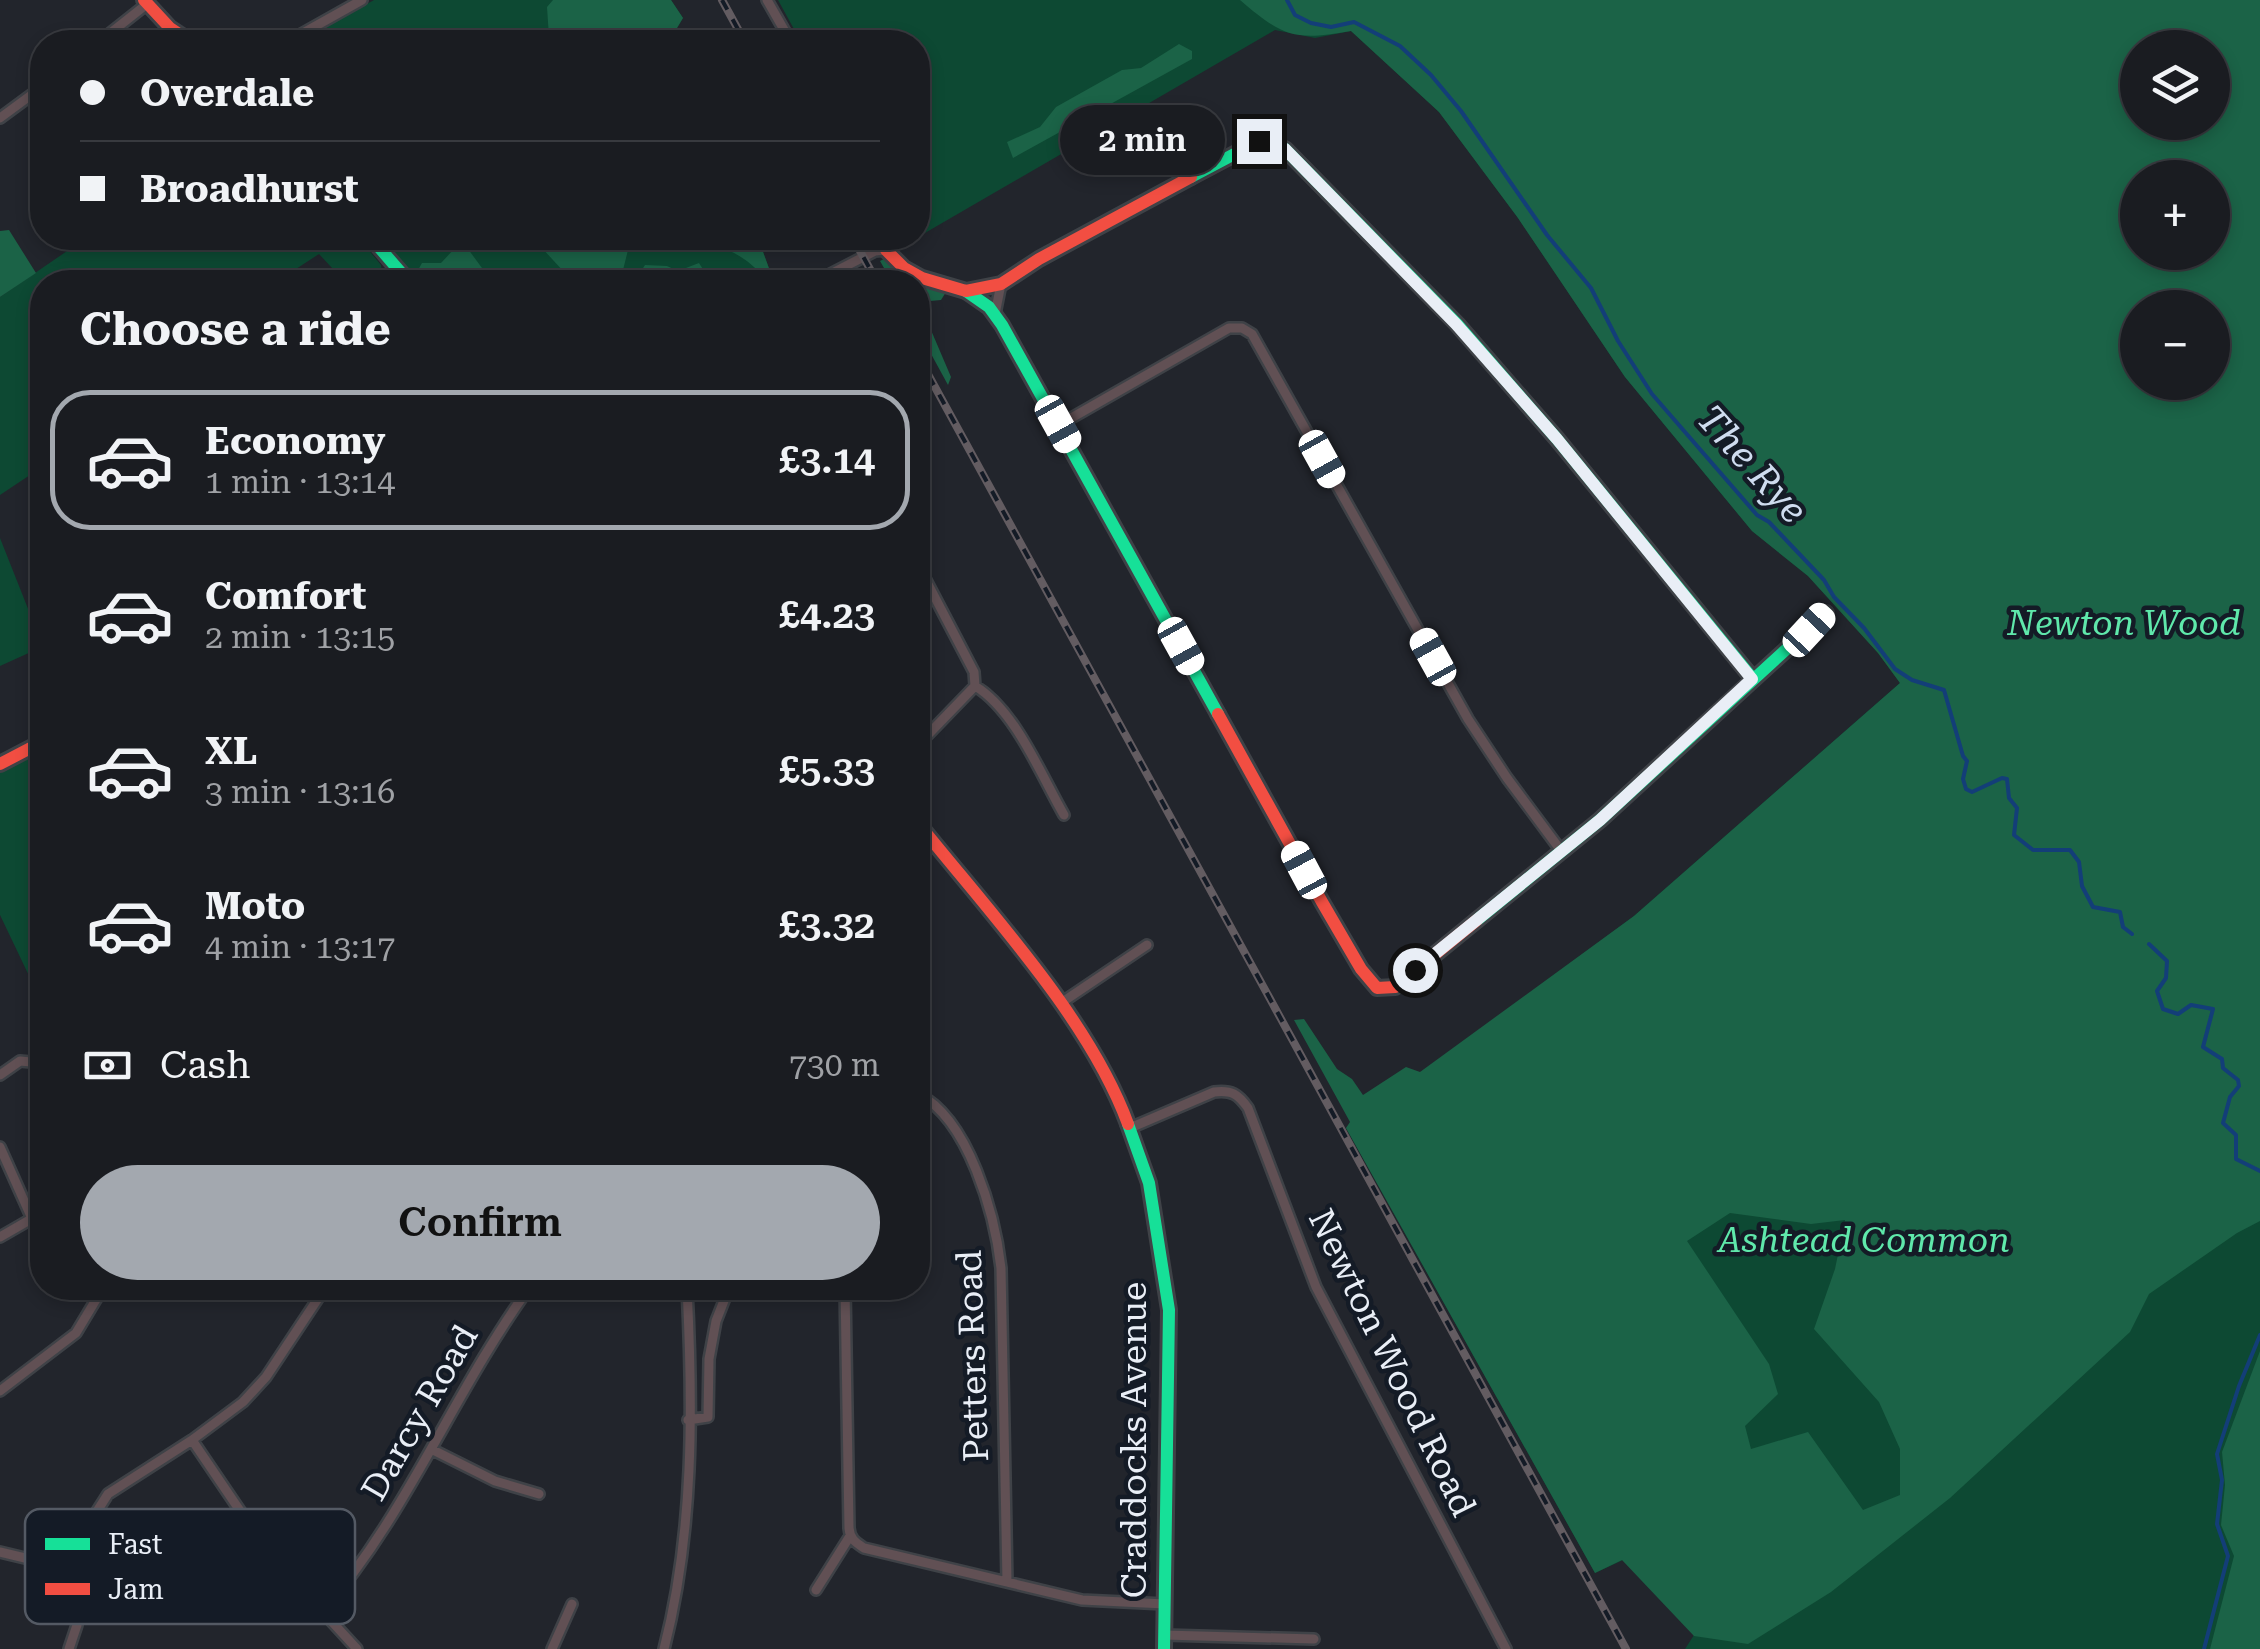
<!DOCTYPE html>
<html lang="en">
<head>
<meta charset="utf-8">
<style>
  :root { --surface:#1a1c21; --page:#23252a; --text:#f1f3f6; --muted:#9fa1a5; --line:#383a3f; --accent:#a3a8af }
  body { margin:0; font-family:"Roboto Serif",serif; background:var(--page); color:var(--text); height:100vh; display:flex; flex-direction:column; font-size:38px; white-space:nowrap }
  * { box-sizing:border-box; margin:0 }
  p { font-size:32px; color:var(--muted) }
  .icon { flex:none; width:55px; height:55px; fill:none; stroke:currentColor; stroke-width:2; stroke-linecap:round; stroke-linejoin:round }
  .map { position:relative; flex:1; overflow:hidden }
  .details { position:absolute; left:30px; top:270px; width:900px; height:1030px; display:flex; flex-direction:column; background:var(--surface); border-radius:40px; box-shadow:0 5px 15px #0003,0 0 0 2px var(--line) }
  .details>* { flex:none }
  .hud { position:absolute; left:30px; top:30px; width:900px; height:220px; border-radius:40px; box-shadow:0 5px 15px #0003,0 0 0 2px var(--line); display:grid; align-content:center; height:220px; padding:0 50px; background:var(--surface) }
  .tools { position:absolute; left:2120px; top:30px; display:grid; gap:20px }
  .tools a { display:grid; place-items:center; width:110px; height:110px; border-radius:50%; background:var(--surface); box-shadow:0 5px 15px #0003,0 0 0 2px var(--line); font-size:50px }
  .end { position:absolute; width:45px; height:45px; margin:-22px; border:12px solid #e9eef6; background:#111; box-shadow:0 0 0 5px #111 }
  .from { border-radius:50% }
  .bubble { position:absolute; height:70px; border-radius:35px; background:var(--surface); box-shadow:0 5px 15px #0003,0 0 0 2px var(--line); font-size:32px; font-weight:600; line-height:70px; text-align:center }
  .car { position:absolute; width:30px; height:60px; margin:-30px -15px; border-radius:12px; box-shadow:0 0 8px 2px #0007; background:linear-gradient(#fff 24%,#345 0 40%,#fff 0 76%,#345 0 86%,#fff 0) }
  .hud b { display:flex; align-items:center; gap:35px; height:95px; font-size:38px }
  .hud b+b { border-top:2px solid var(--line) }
  .hud i { width:25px; height:25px; background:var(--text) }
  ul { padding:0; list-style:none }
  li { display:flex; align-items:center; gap:30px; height:140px; margin:0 20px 15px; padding:0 30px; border:5px solid transparent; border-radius:40px }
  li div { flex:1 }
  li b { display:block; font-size:38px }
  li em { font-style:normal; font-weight:600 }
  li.current { border-color:var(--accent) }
  li>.icon { width:90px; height:90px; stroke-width:1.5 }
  h2 { padding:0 50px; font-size:45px; line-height:120px }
  .pay { display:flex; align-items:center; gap:25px; height:110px; padding:0 50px; font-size:38px }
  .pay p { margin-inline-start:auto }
  .action { display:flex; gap:20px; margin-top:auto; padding:20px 50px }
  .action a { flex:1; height:115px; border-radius:60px; background:var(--accent); color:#111; font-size:40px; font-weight:600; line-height:115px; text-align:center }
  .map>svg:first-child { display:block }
  .green { fill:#0d4933; fill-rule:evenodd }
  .forest { fill:#1b6347; fill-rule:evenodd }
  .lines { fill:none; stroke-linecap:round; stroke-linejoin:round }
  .stream { stroke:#133e78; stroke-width:4 }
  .street-casing { stroke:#3f4247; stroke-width:14 }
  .fast-casing { stroke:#3f4247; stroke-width:18 }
  .jam-casing { stroke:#3f4247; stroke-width:18 }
  .street { stroke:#615054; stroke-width:9 }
  .fast { stroke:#16e098; stroke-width:12 }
  .jam { stroke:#f24e42; stroke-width:12 }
  .rail-casing { stroke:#635c61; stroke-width:8 }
  .rail { stroke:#141b26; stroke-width:4; stroke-dasharray:11; stroke-linecap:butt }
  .route { stroke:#e9eef6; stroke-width:12 }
  .labels { text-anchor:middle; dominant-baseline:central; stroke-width:9; stroke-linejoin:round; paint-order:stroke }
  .park-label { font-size:35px; font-style:italic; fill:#5fe8ab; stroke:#141b26 }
  .street-label { font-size:35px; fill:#e9eef6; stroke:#141b26 }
  .water-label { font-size:38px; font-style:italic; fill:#cfdcef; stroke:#141b26 }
  .key { fill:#141b26; stroke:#545a64; stroke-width:2.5 }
  .key-label { font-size:28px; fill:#e9eef6 }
</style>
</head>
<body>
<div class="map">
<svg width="2260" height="1649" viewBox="0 0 2260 1649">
  <rect width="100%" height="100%" fill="#22252c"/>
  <path class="green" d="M374 0H671L683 18 677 28 682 42H299Z
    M778 0H2260V287L1996 303 2260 959V1649H1685L1694 1635 1623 1560 1595 1573 1346 1128 1634 916 1900 683 1878 653 1808 576 1752 531 1625 377 1518 218 1439 112 1351 31 1315 38 1275 30 918 237V42H801ZM2138 48H2212V122H2138ZM2138 178H2212V252H2138Z
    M86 238H359L381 265 382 273 370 282H345L319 254 276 282H42V467L0 495V297Z
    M380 238H758L774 282H419Z
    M0 538 42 644V647L0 666Z
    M42 752V1003L0 915V773Z"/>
  <path class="forest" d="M553 0H671L683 18 677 28 682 42H554L549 37 547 7Z
    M1240 0H2260V1221L2237 1233 2149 1294 2130 1332 1950 1498 1831 1592 1748 1644 1694 1636 1622 1560 1595 1573 1346 1128 1350 1122 1294 1020 1304 1019 1337 1069 1352 1079 1363 1095 1406 1067 1420 1072 1634 916 1900 683 1878 653 1808 576 1752 531 1625 377 1518 218 1439 112 1351 31C1295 41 1283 37 1240 0ZM2138 48H2212V122H2138ZM2138 178H2212V252H2138ZM2138 308H2212V382H2138ZM1730 1213 1811 1224 1845 1220 1835 1269 1814 1329 1879 1402 1900 1449V1495L1863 1510 1808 1432 1751 1449 1745 1426 1778 1394 1769 1364 1687 1241Z
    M1179 44 1192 51V59L1013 158 1007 142 1040 127 1056 107 1122 70 1141 68Z
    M9 230 36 273 0 297V231Z
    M540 238H577L588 250 602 238H624L630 242 620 282H554L564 272 541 247Z
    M694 238H758L774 282H763L765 280C747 254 722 247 694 238Z
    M455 248 468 249 482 268 468 282H419L414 277 422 263H441Z
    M888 257C901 278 924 284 946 292L941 300 919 302 951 377 948 385 918 330V282H892L880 261Z
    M699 263 706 274 700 282H634L645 265 667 266 678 271Z
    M2260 1351V1649H2210L2234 1556 2221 1525 2225 1485 2222 1452Z"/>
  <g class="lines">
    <path class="stream" d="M1287 0 1295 15 1311 23 1331 27 1354 22 1400 46 1431 75 1461 111 1547 235 1591 288 1618 341 1652 394 1757 515 1769 522 1824 580 1834 597 1864 628 1895 669 1912 680 1944 690 1963 756 1967 761 1963 779 1966 789 1972 792 2002 778 2007 779 2009 798 2017 808 2014 835 2033 850H2070L2079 862 2082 886 2093 907 2120 912 2123 927 2132 934
      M2149 944 2167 961 2166 978 2157 991 2163 1009 2178 1014 2191 1005 2213 1009 2203 1047 2222 1059 2223 1068 2238 1080 2239 1086 2230 1097 2223 1123 2236 1135V1159L2260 1171
      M2204 1649 2228 1556 2217 1524 2222 1480 2217 1454 2239 1386 2260 1335"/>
    <g class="street-casing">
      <path id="street" d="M767 0 791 42
        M99 42 147 4
        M287 42 362 0
        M0 118 42 87
        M815 282 875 251 886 250 891 238
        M995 314 1001 284
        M1059 425 1229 328H1242L1252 334 1468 719 1507 778 1562 852
        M918 565 974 672 975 686C1015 710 1041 775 1064 815
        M918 745 975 686
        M1061 1003 1147 945
        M0 1075 20 1061 42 1063
        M918 1094C969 1119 995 1215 1001 1268L1007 1582
        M1130 1128 1214 1092C1232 1090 1238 1094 1248 1108L1316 1287 1506 1649
        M0 1147 42 1241
        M0 1237 33 1218
        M83 1288 96 1297
        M845 1288 849 1528C850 1539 855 1542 864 1548L1082 1600 1165 1604
        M0 1391 76 1333 103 1288
        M688 1420 708 1417 709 1359 716 1321 729 1288
        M192 1440 268 1552 357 1649
        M433 1450 495 1481 539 1494
        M0 1552 50 1564 85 1530 108 1494 192 1440 243 1402 266 1377 325 1288
        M50 1564 76 1614 77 1625 69 1649
        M816 1590 850 1536
        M321 1613C407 1515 453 1393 529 1288
        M1164 1635 1314 1639
        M552 1649 572 1604
        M664 1649C694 1533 693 1407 687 1288"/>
    </g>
    <g class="fast-casing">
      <path id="fast" d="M1191 177 1259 141 1285 149 1457 324 1557 439 1753 679
        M371 238 409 282
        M966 291 989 307 1002 325 1218 714
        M1477 920 1600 820 1826 613
        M1128 1124 1149 1183 1169 1310 1164 1649"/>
    </g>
    <g class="jam-casing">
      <path id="jam" d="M144 0 170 28 191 42
        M886 250 904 268 922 278 966 291 1001 284 1039 259 1191 177
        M1218 714 1322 902 1361 969 1377 988 1395 987 1477 920
        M0 764 42 742
        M918 823C989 912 1089 1018 1128 1124"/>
    </g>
    <use href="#street" class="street"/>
    <use href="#fast" class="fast"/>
    <use href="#jam" class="jam"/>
    <g class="rail-casing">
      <path id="rail" d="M722 0 745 42
        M853 238 877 282
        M918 356 1626 1649"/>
    </g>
    <use href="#rail" class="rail"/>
  </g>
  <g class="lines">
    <path class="route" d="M1259 141 1285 149 1456 324 1557 439 1752 679 1600 820 1415 970"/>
  </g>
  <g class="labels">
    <g class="park-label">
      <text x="2124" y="623">Newton Wood</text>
      <text x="1864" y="1240">Ashtead Common</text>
    </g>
    <g class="street-label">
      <text transform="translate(973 1356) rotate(-92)">Petters Road</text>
      <text transform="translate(1392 1363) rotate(64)">Newton Wood Road</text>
      <text transform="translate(420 1413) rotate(-60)">Darcy Road</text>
      <text transform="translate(1134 1440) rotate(-90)">Craddocks Avenue</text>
    </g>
    <g class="water-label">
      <text transform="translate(1752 464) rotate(48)">The Rye</text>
    </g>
  </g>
  <rect x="25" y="1509" width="330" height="115" rx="15" class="key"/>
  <rect x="45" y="1538" width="45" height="12" fill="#16e098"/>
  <rect x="45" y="1583" width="45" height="12" fill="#f24e42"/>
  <g class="key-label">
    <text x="108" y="1554">Fast</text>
    <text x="108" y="1599">Jam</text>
  </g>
</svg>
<div class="tools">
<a><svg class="icon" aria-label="layers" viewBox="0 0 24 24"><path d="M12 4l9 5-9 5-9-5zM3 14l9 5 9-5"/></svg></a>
<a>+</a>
<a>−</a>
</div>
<i class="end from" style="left:1415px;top:970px"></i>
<i class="end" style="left:1259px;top:141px"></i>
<div class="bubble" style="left:1060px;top:105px;width:165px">2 min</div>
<i class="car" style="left:1058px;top:424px;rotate:151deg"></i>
<i class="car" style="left:1322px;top:459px;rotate:151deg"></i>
<i class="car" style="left:1809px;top:630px;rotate:43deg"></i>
<i class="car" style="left:1181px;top:646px;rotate:151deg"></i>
<i class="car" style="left:1433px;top:657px;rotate:331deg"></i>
<i class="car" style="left:1304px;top:870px;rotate:332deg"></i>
<div class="hud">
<b><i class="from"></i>Overdale</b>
<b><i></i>Broadhurst</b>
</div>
<section class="details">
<h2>Choose a ride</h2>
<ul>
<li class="current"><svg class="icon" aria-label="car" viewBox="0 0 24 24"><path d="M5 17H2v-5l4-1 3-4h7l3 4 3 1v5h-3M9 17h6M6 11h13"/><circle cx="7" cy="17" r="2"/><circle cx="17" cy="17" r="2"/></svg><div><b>Economy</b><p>1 min · 13:14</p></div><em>£3.14</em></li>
<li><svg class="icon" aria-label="car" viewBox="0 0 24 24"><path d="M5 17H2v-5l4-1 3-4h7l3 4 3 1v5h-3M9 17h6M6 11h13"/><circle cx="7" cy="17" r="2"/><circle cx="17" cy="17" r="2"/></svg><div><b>Comfort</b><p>2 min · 13:15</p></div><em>£4.23</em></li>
<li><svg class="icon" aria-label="car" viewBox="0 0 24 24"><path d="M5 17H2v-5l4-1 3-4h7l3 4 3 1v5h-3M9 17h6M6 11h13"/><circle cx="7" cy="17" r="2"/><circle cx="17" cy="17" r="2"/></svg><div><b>XL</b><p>3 min · 13:16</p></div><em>£5.33</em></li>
<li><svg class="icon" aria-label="car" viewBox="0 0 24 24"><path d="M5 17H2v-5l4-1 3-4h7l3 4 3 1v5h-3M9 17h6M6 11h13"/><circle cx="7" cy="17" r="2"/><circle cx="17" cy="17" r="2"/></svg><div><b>Moto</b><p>4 min · 13:17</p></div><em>£3.32</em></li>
</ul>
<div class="pay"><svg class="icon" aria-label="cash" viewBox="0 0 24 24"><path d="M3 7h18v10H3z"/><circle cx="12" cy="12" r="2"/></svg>Cash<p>730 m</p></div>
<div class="action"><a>Confirm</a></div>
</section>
</div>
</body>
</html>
